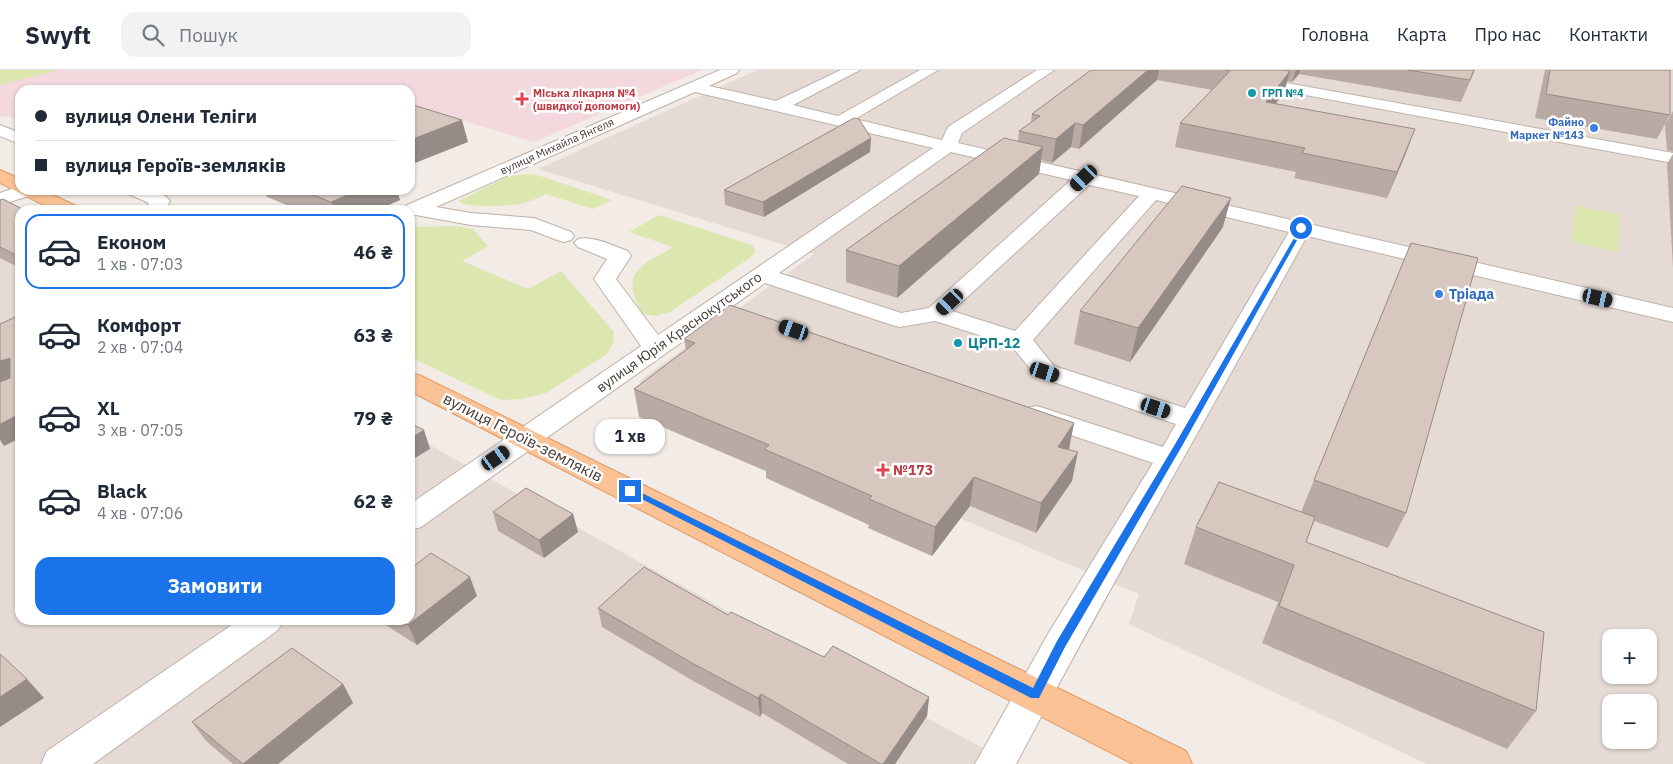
<!DOCTYPE html>
<html lang="uk">
<head>
<meta charset="utf-8">
<style>
  :root { --surface:#fff; --page:#f2f2f3; --text:#1f2937; --muted:#747a83; --line:#e0e1e3; --accent:#1a73e8 }
  body { margin:0; font-family:"IBM Plex Sans",sans-serif; background:var(--page); color:var(--text); height:100vh; display:flex; flex-direction:column; font-size:19px; white-space:nowrap }
  * { box-sizing:border-box; margin:0 }
  p { font-size:16px; color:var(--muted) }
  .icon { flex:none; width:28px; height:28px; fill:none; stroke:currentColor; stroke-width:2; stroke-linecap:round; stroke-linejoin:round }
  .map { position:relative; flex:1; overflow:hidden }
  .details { position:absolute; left:15px; top:135px; width:400px; height:420px; display:flex; flex-direction:column; background:var(--surface); border-radius:15px; box-shadow:0 1px 4px #0004 }
  .details>* { flex:none }
  .hud { position:absolute; left:15px; top:15px; width:400px; height:110px; border-radius:15px; box-shadow:0 1px 4px #0004; display:grid; align-content:center; height:110px; padding:0 20px; background:var(--surface) }
  .controls { position:absolute; left:1602px; top:559px; display:grid; gap:10px }
  .controls a { display:grid; place-items:center; width:55px; height:55px; border-radius:10px; background:var(--surface); box-shadow:0 1px 4px #0004; font-size:25px }
  .end { position:absolute; width:22px; height:22px; margin:-11px; border:6px solid #1a73e8; background:#fff; box-shadow:0 0 0 2px #fff }
  .from { border-radius:50% }
  .bubble { position:absolute; height:35px; border-radius:15px; background:var(--surface); box-shadow:0 1px 4px #0004; font-size:16px; font-weight:800; line-height:35px; text-align:center }
  .car { position:absolute; width:15px; height:30px; margin:-15px -8px; border-radius:6px; box-shadow:0 0 4px 1px #0007; background:linear-gradient(#222 24%,#8ab4d8 0 40%,#222 0 76%,#8ab4d8 0 86%,#222 0) }
  .hud b { display:flex; align-items:center; gap:18px; height:48px; font-size:19px }
  .hud b+b { border-top:1px solid var(--line) }
  .hud i { width:12px; height:12px; background:var(--text) }
  ul { padding:9px 0 0; list-style:none }
  li { display:flex; align-items:center; gap:15px; height:75px; margin:0 10px 8px; padding:0 10px; border:2px solid transparent; border-radius:15px }
  li div { flex:1 }
  li b { display:block; font-size:19px }
  li em { font-style:normal; font-weight:800 }
  li.active { border-color:var(--accent) }
  li>.icon { width:45px; height:45px; stroke-width:1.5 }
  .cta { display:flex; gap:10px; margin-top:auto; padding:10px 20px }
  .cta a { flex:1; height:58px; border-radius:15px; background:var(--accent); color:#fff; font-size:20px; font-weight:800; line-height:58px; text-align:center }
  header { display:flex; align-items:center; gap:30px; box-sizing:border-box; height:70px; padding:0 25px; background:var(--surface); border-bottom:1px solid var(--line) }
  header strong { font-size:24px }
  nav { display:flex; gap:28px; margin-inline-start:auto; font-size:18px }
  .search { width:350px; height:45px; background:var(--page); display:flex; align-items:center; gap:12px; box-sizing:border-box; padding:0 18px; border-radius:15px; color:var(--muted); font-size:19px }
  .map>svg:first-child { display:block }
  .residential { fill:#e6dbd4; fill-rule:evenodd }
  .medical { fill:#f3d9dd }
  .green { fill:#dce6af }
  .lines { fill:none; stroke-linecap:round; stroke-linejoin:round }
  .minor-casing { stroke:#beb1a9; stroke-width:2 }
  .major-casing { stroke:#e09a66; stroke-width:2 }
  .minor { fill:#fff; fill-rule:evenodd }
  .major { fill:#fbc296; fill-rule:evenodd }
  .wall { fill:#b9aba4 }
  .shaded-wall { fill:#968b86 }
  .building { fill:#d7c7bf; stroke:#968b86 }
  .route { fill:#1a73e8 }
  .culture-dot { fill:#0f9aa8; stroke:#fff; stroke-width:2 }
  .health-dot { fill:#e0444e; stroke:#fff; stroke-width:2 }
  .shop-dot { fill:#3f7fe0; stroke:#fff; stroke-width:2 }
  .labels { text-anchor:middle; dominant-baseline:central; stroke-width:5; stroke-linejoin:round; paint-order:stroke }
  .far-health-label { font-size:11px; font-weight:bold; fill:#be3a42; stroke:#fff; text-anchor:start }
  .far-culture-label { font-size:11px; font-weight:bold; fill:#0d838f; stroke:#fff; text-anchor:start }
  .far-shop-label { font-size:11px; font-weight:bold; fill:#366cbe; stroke:#fff; text-anchor:end }
  .far-street-label { font-size:11px; fill:#453b35; stroke:#fff }
  .shop-label { font-size:14px; font-weight:bold; fill:#366cbe; stroke:#fff; text-anchor:start }
  .street-label { font-size:14px; fill:#453b35; stroke:#fff }
  .culture-label { font-size:14px; font-weight:bold; fill:#0d838f; stroke:#fff; text-anchor:start }
  .health-label { font-size:14px; font-weight:bold; fill:#be3a42; stroke:#fff; text-anchor:start }
  .near-street-label { font-size:16px; fill:#453b35; stroke:#fff }
</style>
</head>
<body>
<header>
<strong>Swyft</strong>
<div class="search"><svg class="icon" aria-label="search" viewBox="0 0 24 24"><circle cx="10" cy="10" r="6"/><path d="M15 15l6 6"/></svg>Пошук</div>
<nav><a>Головна</a><a>Карта</a><a>Про нас</a><a>Контакти</a></nav>
</header>
<div class="map">
<svg width="1673" height="694" viewBox="0 0 1673 694">
  <rect width="100%" height="100%" fill="#f2ebe6"/>
  <path class="residential" d="M757 0H1673V694H1427L1129 554 1139 524 638 312 814 184 538 99ZM1611 568H1649V605H1611ZM1611 632H1649V670H1611Z
    M0 135 20 147V550H410V364L740 548 1013 694H0Z"/>
  <path class="medical" d="M21 0H702L534 72 421 38 410 42V20H20V52L9 46 0 47V5Z"/>
  <path class="green" d="M0 0H59L0 15Z
    M525 104 537 105 612 130 593 139 546 124C539 127 531 131 524 133 511 136 469 139 458 131L507 107Z
    M1576 136 1620 145 1618 182 1571 172Z
    M659 145 749 174 754 177 755 182 750 188 670 242 656 246 644 244C639 240 638 233 635 227 623 198 654 190 673 177L629 162Z
    M455 156 473 159 488 176 462 191 528 219 561 201 614 262 613 273 607 284 546 323 522 329 501 330 410 287V157Z"/>
  <g class="lines">
    <g class="minor-casing">
      <path id="minor" d="M720 0H739L737 3 709 16 776 31 841 0H860L793 35 838 46 920 0H938L855 49 942 70 948 57 1037 0H1054L962 63 958 73 1673 238V252L1307 166C1210 342 1110 516 1016 694H975L1048 564 1153 393 1027 350 1023 344 1027 338 1037 336 1163 377 1176 354 1036 306 1011 275 935 251 900 257 892 255 765 213 421 457 410 460V434L641 276 594 209 607 189 578 177 574 173 578 169C593 165 613 176 628 181L631 186 616 209 658 265 933 78 695 22 436 137 471 143 534 148 571 162 574 166 571 170 564 172 557 170 531 160 471 155 416 145 410 147V140H401L407 135ZM951 82 1071 110 929 238 901 243 779 203ZM1089 115 1139 126 1015 261 952 241ZM1156 130 1289 162 1185 338 1054 296 1033 270Z
        M1184 0H1215L1673 83V93L1191 4Z
        M0 55 20 63V74L0 66Z
        M20 116V120H38L35 124 0 135V123Z
        M125 120C140 120 160 117 170 131L165 140H145L149 133 128 124Z
        M239 550H284L278 560 93 694H41L47 681Z"/>
    </g>
    <g class="major-casing">
      <path id="major" d="M0 100 20 109V120H43L76 136 79 140H54L0 113Z
        M410 303 419 305 1186 681 1192 694H1133L410 321Z"/>
    </g>
    <use href="#minor" class="minor"/>
    <use href="#major" class="major"/>
  </g>
  <path class="wall" d="M1091 0H1475L1461 32 1299 4 1292 12 1287 11 1284 23 1276 33 1406 83 1387 128 1294 108 1296 102 1175 77 1180 53 1212 20 1157 10 1079 79 1071 77 1052 93 1041 90 1039 104 897 228 846 212V180L1018 71 1019 61 1031 52 1032 44Z
    M1545 0H1670V45L1657 69 1535 48Z
    M1673 41V82L1667 80 1665 55Z
    M871 68 870 82 764 147 725 135 724 120Z
    M1673 84V198L1667 94Z
    M264 120H402L403 122 398 124 400 130 377 140H299L267 127Z
    M0 130 20 140V198L0 188Z
    M1223 157 1130 292 1074 274 1080 241Z
    M1411 173 1406 443 1388 478 1314 451 1306 472 1536 641 1507 679 1262 573 1278 532 1184 494 1196 457 1301 442Z
    M684 269 1074 353 1069 380 1072 411 1036 463 970 436 932 486 868 458 869 455 766 408V401L639 347 634 319 686 280Z
    M493 442 573 444 578 462 544 488 498 461Z
    M477 526 417 575 378 550H410Z
    M598 538 728 545 824 587 929 627 927 646 895 694H848L762 643 760 647 695 612 602 557Z
    M343 614 353 633 278 694H233L206 671 192 652Z"/>
  <path class="shaded-wall" d="M1148 0H1159L1157 10 1079 79 1083 55Z
    M1296 0H1300L1299 4 1292 12Z
    M1290 1 1284 23 1260 54 1266 32Z
    M462 50 468 72 410 95V70Z
    M1075 53 1071 77 1052 93 1056 69Z
    M1415 59 1406 83 1387 128 1397 102Z
    M871 68 870 82 764 147 763 132Z
    M1043 77 1039 104 897 228 899 196Z
    M359 120H402L403 122 398 124 400 130 377 140H334L331 132Z
    M1231 128 1223 157 1130 292 1138 258Z
    M10 288 20 304 0 312V291Z
    M20 344V368L4 376 0 370V354Z
    M1074 353 1068 382 1058 377Z
    M424 360 430 379 410 391V369Z
    M1078 382 1072 411 1036 463 1041 433Z
    M974 407 970 436 932 486 935 457Z
    M573 444 578 462 544 488 539 470Z
    M470 507 477 526 417 575 408 555Z
    M27 609 44 628 0 657V627Z
    M343 614 353 633 278 694H243Z
    M761 624 762 643 760 647 758 628Z
    M929 627 927 646 895 694H883Z"/>
  <path class="building" d="M1091 0H1148L1083 55 1075 53 1056 69 1019 61 1040 46 1032 44Z
    M1225 0H1282L1290 1 1266 32 1415 59 1397 102 1302 83 1305 78 1180 53 1230 1Z
    M1408 0H1474L1470 10Z
    M1550 0H1670V45L1546 24Z
    M410 34 462 50 410 70Z
    M854 48 859 49 871 68 763 132 724 120Z
    M1004 68 1043 77 899 196 846 180Z
    M1182 116 1231 128 1138 258 1080 241Z
    M300 120H359L331 132Z
    M3 129 24 140H20V187L0 177V130Z
    M1411 173 1478 188 1406 443 1314 410Z
    M730 235 1074 353 1058 377 1078 382 1041 433 974 407 935 457 869 429 872 426 764 379 769 375 634 319 695 273 684 269Z
    M20 245V344L0 354V312L10 308V288L0 291V254Z
    M410 353 424 360 410 369Z
    M1219 412 1315 447 1306 472 1544 562 1536 641 1279 536 1294 495 1196 457Z
    M526 418 573 444 539 470 493 442Z
    M431 483 470 507 408 555 400 550H410V499Z
    M644 497 728 545 731 542 824 587 833 576 929 627 883 694H881L761 624 758 628 692 593 598 538Z
    M292 578 343 614 243 694 192 652Z
    M0 584 27 609 0 627Z"/>
  <path class="route" d="M1301 156 1304 158 1182 376 1065 577 1039 628H1031L626 421 634 419 1033 618 1057 571 1174 376Z"/>
  <g class="culture-dot">
    <circle cx="1252" cy="23" r="5"/>
    <circle cx="958" cy="273" r="5"/>
  </g>
  <g class="health-dot">
    <path d="M519.5 21.5h5v5h5v5h-5v5h-5v-5h-5v-5h5z"/>
    <path d="M880.5 392.5h5v5h5v5h-5v5h-5v-5h-5v-5h5z"/>
  </g>
  <g class="shop-dot">
    <circle cx="1594" cy="58" r="5"/>
    <circle cx="1439" cy="224" r="5"/>
  </g>
  <g class="labels">
    <g class="far-health-label">
      <text x="533" y="23">Міська лікарня №4<tspan x="533" dy="13">(швидкої допомоги)</tspan></text>
    </g>
    <g class="far-culture-label">
      <text x="1262" y="23">ГРП №4</text>
    </g>
    <g class="far-shop-label">
      <text x="1584" y="52">Файно<tspan x="1584" dy="13">Маркет №143</tspan></text>
    </g>
    <g class="far-street-label">
      <text transform="translate(557 76) rotate(-24)">вулиця Михайла Янгеля</text>
    </g>
    <g class="shop-label">
      <text x="1449" y="224">Тріада</text>
    </g>
    <g class="street-label">
      <text transform="translate(679 262) rotate(-35)">вулиця Юрія Краснокутського</text>
    </g>
    <g class="culture-label">
      <text x="968" y="273">ЦРП-12</text>
    </g>
    <g class="health-label">
      <text x="893" y="400">№173</text>
    </g>
    <g class="near-street-label">
      <text transform="translate(523 367) rotate(27)">вулиця Героїв-земляків</text>
    </g>
  </g>
</svg>
<div class="controls">
<a>+</a>
<a>−</a>
</div>
<i class="end from" style="left:1301px;top:158px"></i>
<i class="end" style="left:630px;top:421px"></i>
<div class="bubble" style="left:595px;top:349px;width:70px">1 хв</div>
<i class="car" style="left:1084px;top:108px;rotate:227deg"></i>
<i class="car" style="left:1598px;top:228px;rotate:103deg"></i>
<i class="car" style="left:950px;top:232px;rotate:227deg"></i>
<i class="car" style="left:794px;top:260px;rotate:289deg"></i>
<i class="car" style="left:1045px;top:302px;rotate:108deg"></i>
<i class="car" style="left:1156px;top:338px;rotate:108deg"></i>
<i class="car" style="left:496px;top:388px;rotate:55deg"></i>
<div class="hud">
<b><i class="from"></i>вулиця Олени Теліги</b>
<b><i></i>вулиця Героїв-земляків</b>
</div>
<section class="details">
<ul>
<li class="active"><svg class="icon" aria-label="car" viewBox="0 0 24 24"><path d="M5 17H2v-5l4-1 3-4h7l3 4 3 1v5h-3M9 17h6M6 11h13"/><circle cx="7" cy="17" r="2"/><circle cx="17" cy="17" r="2"/></svg><div><b>Економ</b><p>1 хв · 07:03</p></div><em>46 ₴</em></li>
<li><svg class="icon" aria-label="car" viewBox="0 0 24 24"><path d="M5 17H2v-5l4-1 3-4h7l3 4 3 1v5h-3M9 17h6M6 11h13"/><circle cx="7" cy="17" r="2"/><circle cx="17" cy="17" r="2"/></svg><div><b>Комфорт</b><p>2 хв · 07:04</p></div><em>63 ₴</em></li>
<li><svg class="icon" aria-label="car" viewBox="0 0 24 24"><path d="M5 17H2v-5l4-1 3-4h7l3 4 3 1v5h-3M9 17h6M6 11h13"/><circle cx="7" cy="17" r="2"/><circle cx="17" cy="17" r="2"/></svg><div><b>XL</b><p>3 хв · 07:05</p></div><em>79 ₴</em></li>
<li><svg class="icon" aria-label="car" viewBox="0 0 24 24"><path d="M5 17H2v-5l4-1 3-4h7l3 4 3 1v5h-3M9 17h6M6 11h13"/><circle cx="7" cy="17" r="2"/><circle cx="17" cy="17" r="2"/></svg><div><b>Black</b><p>4 хв · 07:06</p></div><em>62 ₴</em></li>
</ul>
<div class="cta"><a>Замовити</a></div>
</section>
</div>
</body>
</html>
